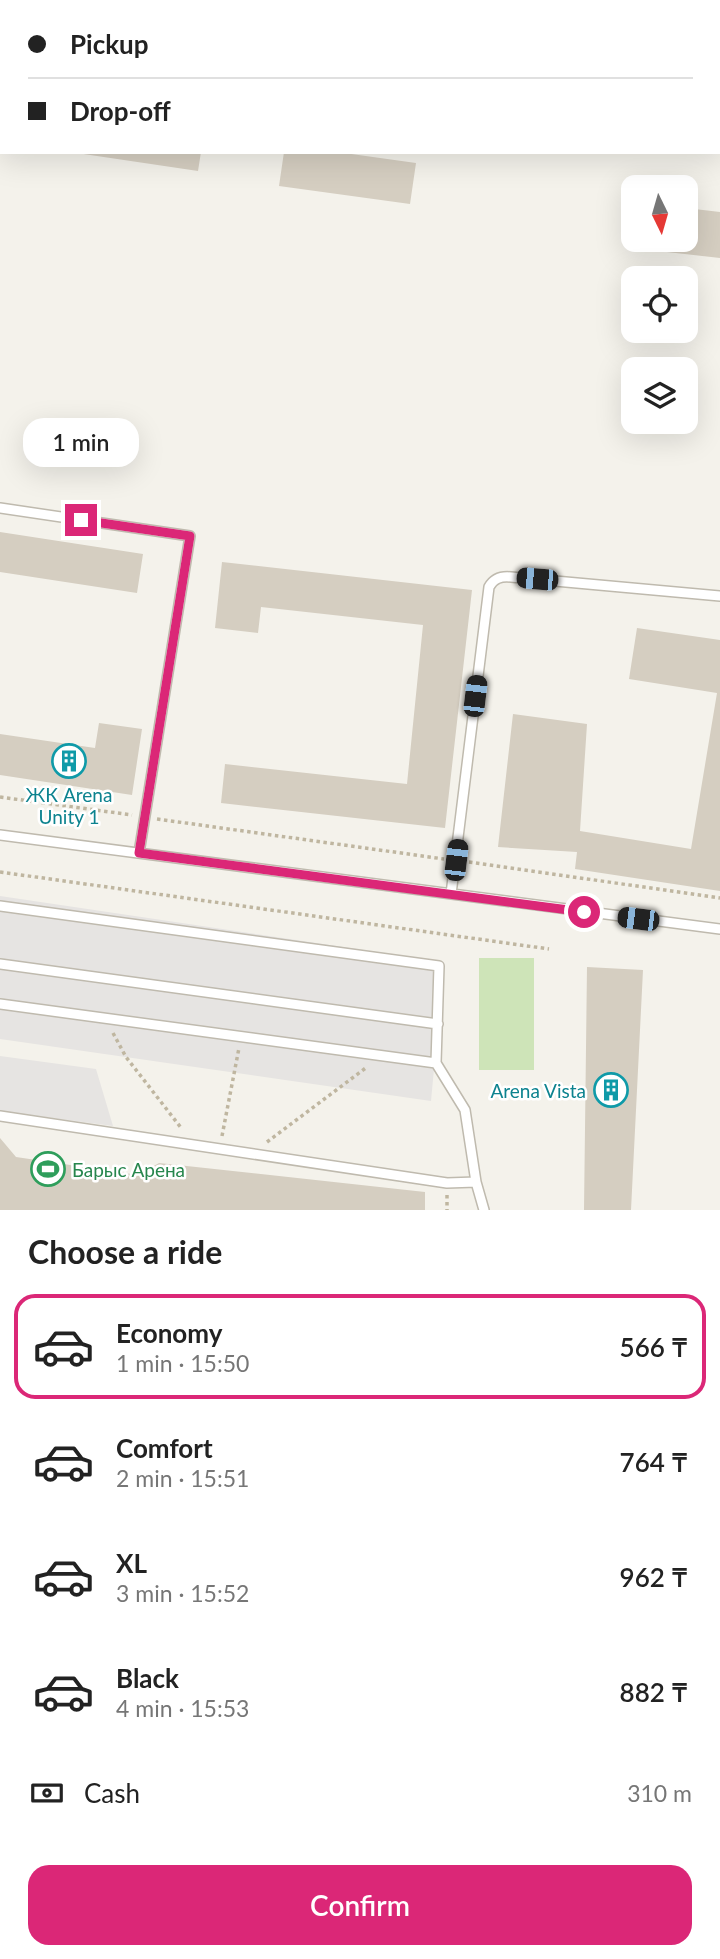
<!DOCTYPE html>
<html lang="en">
<head>
<meta charset="utf-8">
<style>
  :root { --surface:#fff; --page:#f2f2f2; --text:#222; --muted:#767676; --line:#e0e0e0; --accent:#db2777 }
  body { margin:0; font-family:Lato,sans-serif; background:var(--page); color:var(--text); height:100vh; display:flex; flex-direction:column; font-size:26px; white-space:nowrap }
  * { box-sizing:border-box; margin:0 }
  p { font-size:23px; color:var(--muted) }
  .icon { flex:none; width:38px; height:38px; fill:none; stroke:currentColor; stroke-width:2; stroke-linecap:round; stroke-linejoin:round }
  .map { position:relative; height:1210px; overflow:hidden }
  .side { display:flex; flex-direction:column; background:var(--surface); flex:1 }
  .side>* { flex:none }
  .banner { position:absolute; left:0px; top:0px; width:721px; height:154px; box-shadow:0 7px 28px #0002; display:grid; align-content:center; height:154px; padding:0 28px; background:var(--surface) }
  .needle { width:46px; rotate:175deg }
  .fabs { position:absolute; left:621px; top:175px; display:grid; gap:14px }
  .fabs a { display:grid; place-items:center; width:77px; height:77px; border-radius:14px; background:var(--surface); box-shadow:0 7px 28px #0002; font-size:35px }
  .end { position:absolute; width:32px; height:32px; margin:-16px; border:9px solid #db2777; background:#fff; box-shadow:0 0 0 4px #fff }
  .from { border-radius:50% }
  .bubble { position:absolute; height:49px; border-radius:21px; background:var(--surface); box-shadow:0 7px 28px #0002; font-size:23px; font-weight:600; line-height:49px; text-align:center }
  .car { position:absolute; width:21px; height:42px; margin:-21px -10px; border-radius:9px; box-shadow:0 0 5px 2px #0007; background:linear-gradient(#222 24%,#8ab4d8 0 40%,#222 0 76%,#8ab4d8 0 86%,#222 0) }
  .banner b { display:flex; align-items:center; gap:24px; height:66px; font-size:26px }
  .banner b+b { border-top:2px solid var(--line) }
  .banner i { width:18px; height:18px; background:var(--text) }
  ul { padding:0; list-style:none }
  li { display:flex; align-items:center; gap:21px; height:105px; margin:0 14px 10px; padding:0 14px; border:4px solid transparent; border-radius:21px }
  li div { flex:1 }
  li b { display:block; font-size:26px }
  li em { font-style:normal; font-weight:600 }
  li.on { border-color:var(--accent) }
  li>.icon { width:63px; height:63px; stroke-width:1.5 }
  h2 { padding:0 28px; font-size:32px; line-height:84px }
  .pay { display:flex; align-items:center; gap:18px; height:77px; padding:0 28px; font-size:26px }
  .pay p { margin-inline-start:auto }
  .button { display:flex; gap:14px; margin-top:auto; padding:14px 28px }
  .button a { flex:1; height:80px; border-radius:21px; background:var(--accent); color:#fff; font-size:28px; font-weight:600; line-height:80px; text-align:center }
  .map>svg:first-child { display:block }
  .green { fill:#cee4b8 }
  .parking { fill:#e6e4e2 }
  .building { fill:#d5cec1 }
  .lines { fill:none; stroke-linecap:round; stroke-linejoin:round }
  .service-casing { stroke:#bfbaae; stroke-width:12 }
  .path { stroke:#bfb6a0; stroke-width:3.5; stroke-dasharray:3.5 3.5; stroke-linecap:butt }
  .service { stroke:#fff; stroke-width:9 }
  .route { stroke:#db2777; stroke-width:9 }
  .labels { text-anchor:middle; dominant-baseline:central; stroke-width:5; stroke-linejoin:round; paint-order:stroke }
  .culture-label { font-size:19px; fill:#0d838f; stroke:#fff }
  .leisure-label { font-size:19px; fill:#27864d; stroke:#fff; text-anchor:start }
</style>
</head>
<body>
<div class="map">
<svg width="720" height="1210" viewBox="0 0 720 1210">
  <rect width="100%" height="100%" fill="#f4f2eb"/>
  <path class="green" d="M479 958H534V1070H479Z"/>
  <path class="parking" d="M0 896 444 962 431 1101 0 1039Z
    M0 1056 96 1069 113 1126 0 1111Z"/>
  <path class="building" d="M70 152H201L198 171Z
    M284 152H337L416 163 410 204 279 186Z
    M686 208 720 212V258L658 251 660 240H686Z
    M0 532 143 554 137 593 0 572Z
    M222 562 472 590 445 828 221 803 225 764 407 784 423 625 261 607 258 633 215 628Z
    M637 628 720 640V891L575 869 577 852 498 847 513 714 587 724 580 831 691 849 717 693 629 679Z
    M99 723 142 729 132 795 0 775V734L95 748Z
    M587 967 643 970 631 1210H584Z
    M0 1138 16 1157 138 1175 159 1163 425 1192V1210H0Z"/>
  <g class="lines">
    <g class="service-casing">
      <path id="service" d="M156 2 157 0
        M0 65H2
        M0 508 190 536 139 853
        M0 835 720 929
        M451 894 489 587C494 578 501 576 511 577L720 596
        M0 906 439 966 436 1063
        M0 964 438 1024
        M0 1004 436 1063 465 1110 476 1182 447 1183 0 1116
        M476 1182 484 1210"/>
    </g>
    <path class="path" d="M0 797 132 815
      M157 819 444 859
      M469 862 720 898
      M0 872 549 949
      M113 1033 126 1057 182 1129
      M222 1136 239 1048
      M267 1142 367 1067
      M447 1195V1210"/>
    <use href="#service" class="service"/>
  </g>
  <g class="lines">
    <path class="route" d="M81 520 190 536 139 853 584 912"/>
  </g>
  <defs>
    <g id="building-ring" transform="scale(1.75)"><circle r="9.5" fill="#fff" stroke="#0f9aa8" stroke-width="1.5"/><path d="M-4-6H4V6H1V3H-1V6H-4ZM-2.5-4.3h1.7v1.8h-1.7ZM.8-4.3h1.7v1.8H.8ZM-2.5-1h1.7V.8h-1.7ZM.8-1h1.7V.8H.8Z" fill="#0f9aa8"/></g>
    <g id="stadium-ring" transform="scale(1.75)"><circle r="9.5" fill="#fff" stroke="#2e9e5b" stroke-width="1.5"/><path d="M0-5a6.5 5 0 1 0 0 10a6.5 5 0 1 0 0-10ZM-3.5-1.8h7v3.6h-7Z" fill="#2e9e5b"/></g>
  </defs>
  <g fill-rule="evenodd">
    <use href="#building-ring" x="69" y="761"/>
    <use href="#building-ring" x="611" y="1090"/>
    <use href="#stadium-ring" x="48" y="1169"/>
  </g>
  <g class="labels">
    <g class="culture-label">
      <text x="69" y="794">ЖК Arena<tspan x="69" dy="22">Unity 1</tspan></text>
      <text x="586" y="1090" text-anchor="end">Arena Vista</text>
    </g>
    <g class="leisure-label">
      <text x="72" y="1169">Барыс Арена</text>
    </g>
  </g>
</svg>
<div class="fabs">
<a><svg class="needle" viewBox="-14 -14 28 28"><path d="M0-13l5 13h-10z" fill="#e53935"/><path d="M0 13l5-13h-10z" fill="#767676"/></svg></a>
<a><svg class="icon" aria-label="locate" viewBox="0 0 24 24"><circle cx="12" cy="12" r="6"/><path d="M12 2v4M12 18v4M2 12h4M18 12h4"/></svg></a>
<a><svg class="icon" aria-label="layers" viewBox="0 0 24 24"><path d="M12 4l9 5-9 5-9-5zM3 14l9 5 9-5"/></svg></a>
</div>
<i class="end from" style="left:584px;top:912px"></i>
<i class="end" style="left:81px;top:520px"></i>
<div class="bubble" style="left:23px;top:418px;width:116px">1 min</div>
<i class="car" style="left:537px;top:579px;rotate:275deg"></i>
<i class="car" style="left:475px;top:696px;rotate:7deg"></i>
<i class="car" style="left:456px;top:860px;rotate:7deg"></i>
<i class="car" style="left:638px;top:919px;rotate:277deg"></i>
<div class="banner">
<b><i class="from"></i>Pickup</b>
<b><i></i>Drop-off</b>
</div>
</div>
<section class="side">
<h2>Choose a ride</h2>
<ul>
<li class="on"><svg class="icon" aria-label="car" viewBox="0 0 24 24"><path d="M5 17H2v-5l4-1 3-4h7l3 4 3 1v5h-3M9 17h6M6 11h13"/><circle cx="7" cy="17" r="2"/><circle cx="17" cy="17" r="2"/></svg><div><b>Economy</b><p>1 min · 15:50</p></div><em>566 ₸</em></li>
<li><svg class="icon" aria-label="car" viewBox="0 0 24 24"><path d="M5 17H2v-5l4-1 3-4h7l3 4 3 1v5h-3M9 17h6M6 11h13"/><circle cx="7" cy="17" r="2"/><circle cx="17" cy="17" r="2"/></svg><div><b>Comfort</b><p>2 min · 15:51</p></div><em>764 ₸</em></li>
<li><svg class="icon" aria-label="car" viewBox="0 0 24 24"><path d="M5 17H2v-5l4-1 3-4h7l3 4 3 1v5h-3M9 17h6M6 11h13"/><circle cx="7" cy="17" r="2"/><circle cx="17" cy="17" r="2"/></svg><div><b>XL</b><p>3 min · 15:52</p></div><em>962 ₸</em></li>
<li><svg class="icon" aria-label="car" viewBox="0 0 24 24"><path d="M5 17H2v-5l4-1 3-4h7l3 4 3 1v5h-3M9 17h6M6 11h13"/><circle cx="7" cy="17" r="2"/><circle cx="17" cy="17" r="2"/></svg><div><b>Black</b><p>4 min · 15:53</p></div><em>882 ₸</em></li>
</ul>
<div class="pay"><svg class="icon" aria-label="cash" viewBox="0 0 24 24"><path d="M3 7h18v10H3z"/><circle cx="12" cy="12" r="2"/></svg>Cash<p>310 m</p></div>
<div class="button"><a>Confirm</a></div>
</section>
</body>
</html>
